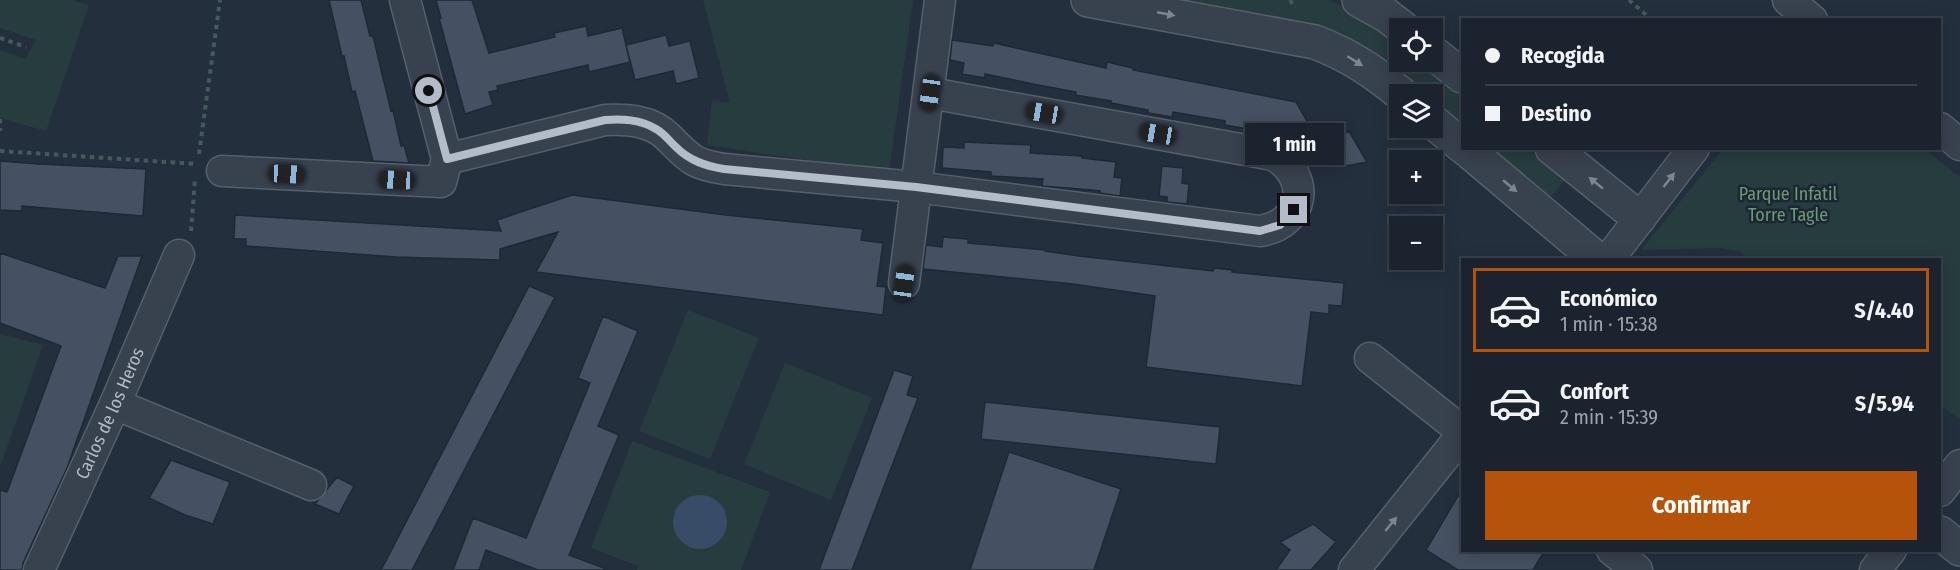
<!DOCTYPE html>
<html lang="es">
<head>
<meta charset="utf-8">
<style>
  :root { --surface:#1b232e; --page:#282f3a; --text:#f1f3f6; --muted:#a0a4aa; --line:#39404a; --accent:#b45309 }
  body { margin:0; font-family:"Fira Sans Condensed",sans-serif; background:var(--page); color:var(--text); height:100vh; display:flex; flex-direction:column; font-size:22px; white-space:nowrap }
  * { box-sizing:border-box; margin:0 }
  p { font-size:20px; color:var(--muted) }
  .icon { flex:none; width:33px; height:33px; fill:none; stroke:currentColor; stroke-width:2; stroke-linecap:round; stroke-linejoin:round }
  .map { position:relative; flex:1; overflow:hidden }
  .panel { position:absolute; left:1461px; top:258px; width:480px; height:294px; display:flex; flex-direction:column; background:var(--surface); border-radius:0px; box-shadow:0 3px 15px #0003,0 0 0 2px var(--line) }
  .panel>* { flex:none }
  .top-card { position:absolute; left:1461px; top:18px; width:480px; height:132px; border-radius:0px; box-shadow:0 3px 15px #0003,0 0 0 2px var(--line); display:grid; align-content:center; height:132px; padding:0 24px; background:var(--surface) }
  .controls { position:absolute; left:1389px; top:18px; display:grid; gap:12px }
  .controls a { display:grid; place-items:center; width:54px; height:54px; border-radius:0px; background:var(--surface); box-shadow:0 3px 15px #0003,0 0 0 2px var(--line); font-size:30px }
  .end { position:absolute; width:27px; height:27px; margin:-14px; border:8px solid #b4bcc9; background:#111; box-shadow:0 0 0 3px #111 }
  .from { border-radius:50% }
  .bubble { position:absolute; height:42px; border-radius:0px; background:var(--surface); box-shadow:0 3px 15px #0003,0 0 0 2px var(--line); font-size:20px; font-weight:700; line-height:42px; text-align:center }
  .car { position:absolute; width:18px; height:36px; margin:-18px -9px; border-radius:8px; box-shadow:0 0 4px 2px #0007; background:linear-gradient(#222 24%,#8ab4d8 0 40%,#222 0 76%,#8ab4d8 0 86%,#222 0) }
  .top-card b { display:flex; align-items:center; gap:21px; height:57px; font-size:22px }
  .top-card b+b { border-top:2px solid var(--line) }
  .top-card i { width:15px; height:15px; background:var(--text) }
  ul { padding:10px 0 0; list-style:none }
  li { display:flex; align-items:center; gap:18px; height:84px; margin:0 12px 9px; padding:0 12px; border:3px solid transparent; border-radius:0px }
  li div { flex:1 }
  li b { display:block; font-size:22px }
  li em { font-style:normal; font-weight:700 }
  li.active { border-color:var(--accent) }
  li>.icon { width:54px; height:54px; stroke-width:1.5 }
  .primary-button { display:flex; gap:12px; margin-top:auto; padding:12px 24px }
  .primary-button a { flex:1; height:69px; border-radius:0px; background:var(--accent); color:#fff; font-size:24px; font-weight:700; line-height:69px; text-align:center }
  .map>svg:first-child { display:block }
  .green { fill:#263c3f }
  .water { fill:#394c67 }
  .building { fill:#455162; stroke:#1f2835; stroke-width:1.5 }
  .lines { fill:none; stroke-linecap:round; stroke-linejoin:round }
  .minor-casing { stroke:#565f6c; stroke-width:33 }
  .tertiary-casing { stroke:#565f6c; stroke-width:36 }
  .path { stroke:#44595c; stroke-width:4; stroke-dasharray:4.5 4.5; stroke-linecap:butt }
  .minor { stroke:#38414e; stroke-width:30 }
  .tertiary { stroke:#38414e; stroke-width:33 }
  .oneway { fill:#7c8592 }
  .route { stroke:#b4bcc9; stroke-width:8 }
  .labels { text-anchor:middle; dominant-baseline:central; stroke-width:5; stroke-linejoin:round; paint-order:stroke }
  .park-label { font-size:18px; fill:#6b9a76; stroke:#1d2633 }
  .street-label { font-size:18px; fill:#b4bcc9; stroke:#1d2633 }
</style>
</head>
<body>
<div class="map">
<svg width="1960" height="570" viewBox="0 0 1960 570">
  <rect width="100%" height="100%" fill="#242f3e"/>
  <path class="green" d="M0 0H72L89 5 46 131 0 118V50L25 59 36 40 0 28Z
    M703 0H913L889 172 707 145 712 101 730 103Z
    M1154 0H1329L1360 15 1399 47 1400 62H1418L1462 97V136L1433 111 1432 94H1413Z
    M1477 149H1527L1566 179 1544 205Z
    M1723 149H1924L1960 177V420L1940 405V260H1750L1739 251 1721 248 1641 250Z
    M688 310 759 338 710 459 639 431Z
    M0 334 43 345 0 467Z
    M785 363 872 398 831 500 744 464Z
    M632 441 770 492 741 570H637L638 566 591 548Z"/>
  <path class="water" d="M673 522a27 27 0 1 1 54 0a27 27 0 1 1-54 0Z"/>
  <path class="building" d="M329 0H361L370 36H373L391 111 393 110 401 146 404 145 409 163 373 161 355 91 352 92 344 56H342Z
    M436 0H472L489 53 555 37 554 33 586 26 588 36 622 28 630 62 589 72 588 65 497 86 498 90 489 92 493 105 465 114 439 18H441Z
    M666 35 669 46 690 41 699 78 676 84 673 71 635 80 626 45Z
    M952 40 993 46 994 43 1106 68 1107 62 1133 68V70L1296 102 1316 137 1336 127 1341 136 1349 131 1367 162 1346 166H1335L1334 155 1294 148 1296 140 1259 135V131L1225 125V121L1173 112 1172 117 1148 113V110L1111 103V101L1075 95 1076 92 1038 85 985 74V78L962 74 964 63 950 60Z
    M964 142 1031 145 1030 153 1082 156V158L1116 162 1114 177 1122 178 1120 196 1100 193V191L1092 190 1042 186 1043 179 991 176V172L942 168 943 147 964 148Z
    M0 161 38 164 146 169 143 216 22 206V211L0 210Z
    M1162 166 1183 168 1182 183 1189 184 1187 204 1167 202V197L1159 196Z
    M572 195 726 215 863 229 861 240 883 243 877 286 886 287 883 315 536 272 558 232 500 249V260L396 257 246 246V239H234L235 215 501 231 497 220Z
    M943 237 968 239V243L1045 250V251L1079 256 1213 271 1214 268 1232 270V272L1344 283 1342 306 1329 305V314L1311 312 1302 386 1146 367 1155 296 1073 284 923 269 926 245 942 247Z
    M0 253 105 288 118 256H142L67 468 23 563 22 570H0V490L7 492 61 346 0 323Z
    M529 286 555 297 412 570H381Z
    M603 316 638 331 598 426 619 435 569 555 604 568V570H538L486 550 479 570H453L473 518 526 538 590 383 578 378Z
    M894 370 913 376 907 395 918 398 852 570H819Z
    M985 402 1220 427 1216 464 981 439Z
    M1009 452 1121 489 1094 570H970Z
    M171 460 230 482 213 524 185 515 149 498Z
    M337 477 354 486 339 514 315 504Z
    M1462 489V550H1545L1533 570H1458L1426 550Z
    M1313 524 1336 542 1311 570H1276L1290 550 1280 542Z"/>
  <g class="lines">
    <g class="minor-casing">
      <g id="minor">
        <path d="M405 0 447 159"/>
        <path d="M1788 0 1812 20"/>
        <path d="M1940 128 1960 145"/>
        <path d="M222 171 441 182 447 159 605 120C626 119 651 120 668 137 689 158 692 164 724 169L916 187 1260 231C1305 224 1312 176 1273 155L930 93"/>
        <path d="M1608 260 1694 148"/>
        <path d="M904 283 940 0"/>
        <path d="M1370 358 1462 431"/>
        <path d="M115 404 311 485"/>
        <path d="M1940 491 1960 465"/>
        <path d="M1612 550 1637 570"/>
        <path id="s1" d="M39 570 115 404 179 255"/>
        <path d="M1354 570 1462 435"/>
        <path d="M1875 570 1891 550"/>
      </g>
    </g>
    <g class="tertiary-casing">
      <path id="tertiary" d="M1088 0 1315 42C1349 55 1373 71 1401 94
        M1359 0 1386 15 1403 28
        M1432 52 1462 76
        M1432 121 1462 146
        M1465 148 1598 260
        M1552 148 1639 218
        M1940 533 1960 549"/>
    </g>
    <path class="path" d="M1290 0 1295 8
      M1629 0 1652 20
      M0 38 26 47
      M0 119V131
      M0 151 197 164
      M199 154 220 0
      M191 231 195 179
      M1713 260 1714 259"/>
    <use href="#minor" class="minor"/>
    <use href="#tertiary" class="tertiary"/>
  </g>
  <defs><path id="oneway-solid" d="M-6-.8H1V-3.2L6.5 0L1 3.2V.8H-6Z" transform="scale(1.5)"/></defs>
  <g class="oneway">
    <use href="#oneway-solid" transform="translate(1166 14) rotate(11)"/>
    <use href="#oneway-solid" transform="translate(1355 61) rotate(32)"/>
    <use href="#oneway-solid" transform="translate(1669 180) rotate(-52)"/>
    <use href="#oneway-solid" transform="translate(1596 183) rotate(-141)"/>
    <use href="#oneway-solid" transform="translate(1510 186) rotate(40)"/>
    <use href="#oneway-solid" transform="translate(1391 524) rotate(-51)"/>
  </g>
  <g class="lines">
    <path class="route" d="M429 91 447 159 605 120C622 119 640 119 656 129 665 134 669 141 677 148 690 161 706 166 724 169L916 187 1260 231 1280 225 1294 210"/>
  </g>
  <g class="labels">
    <g class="park-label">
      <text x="1788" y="194">Parque Infatil<tspan x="1788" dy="21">Torre Tagle</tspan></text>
    </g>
    <g class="street-label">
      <text stroke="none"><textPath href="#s1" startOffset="172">Carlos de los Heros</textPath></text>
    </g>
  </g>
</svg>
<div class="controls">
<a><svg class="icon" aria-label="locate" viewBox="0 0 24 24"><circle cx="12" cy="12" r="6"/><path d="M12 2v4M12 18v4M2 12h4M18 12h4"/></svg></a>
<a><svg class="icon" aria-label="layers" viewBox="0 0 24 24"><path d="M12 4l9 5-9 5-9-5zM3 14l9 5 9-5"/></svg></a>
<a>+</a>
<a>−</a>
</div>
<i class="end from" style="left:429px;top:91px"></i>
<i class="end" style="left:1294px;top:210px"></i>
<div class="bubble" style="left:1245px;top:123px;width:99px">1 min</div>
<i class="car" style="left:930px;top:93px;rotate:188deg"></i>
<i class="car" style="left:1044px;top:113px;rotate:280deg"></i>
<i class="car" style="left:1158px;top:134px;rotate:280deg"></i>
<i class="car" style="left:287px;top:174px;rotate:93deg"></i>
<i class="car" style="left:397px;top:180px;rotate:273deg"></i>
<i class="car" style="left:904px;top:283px;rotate:8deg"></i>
<div class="top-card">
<b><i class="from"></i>Recogida</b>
<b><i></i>Destino</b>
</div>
<section class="panel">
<ul>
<li class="active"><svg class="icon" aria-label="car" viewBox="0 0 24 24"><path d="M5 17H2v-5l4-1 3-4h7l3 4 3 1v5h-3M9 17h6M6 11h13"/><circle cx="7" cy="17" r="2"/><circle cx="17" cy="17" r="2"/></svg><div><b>Económico</b><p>1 min · 15:38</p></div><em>S/4.40</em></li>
<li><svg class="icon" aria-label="car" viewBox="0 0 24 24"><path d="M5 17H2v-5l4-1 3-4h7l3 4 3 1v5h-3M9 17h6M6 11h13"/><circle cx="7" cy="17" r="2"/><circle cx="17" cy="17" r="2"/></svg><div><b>Confort</b><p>2 min · 15:39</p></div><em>S/5.94</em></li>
</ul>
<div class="primary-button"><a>Confirmar</a></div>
</section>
</div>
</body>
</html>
